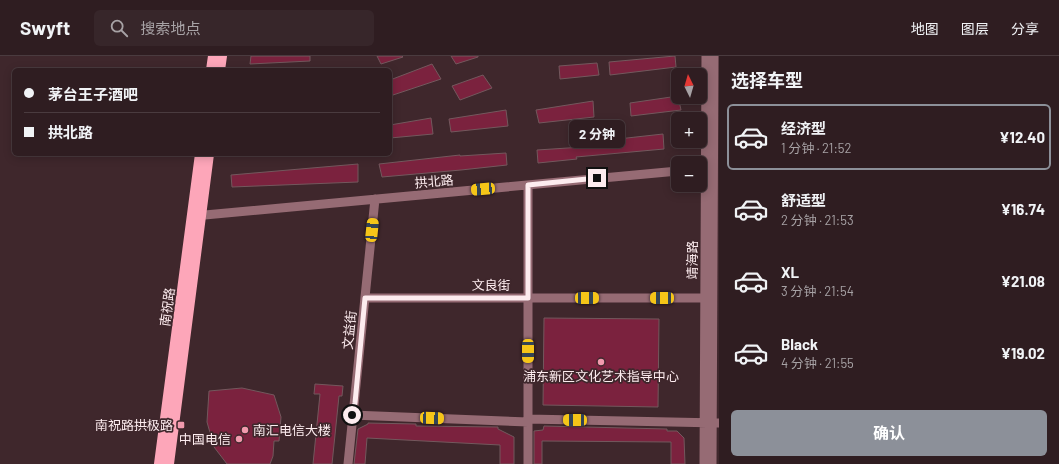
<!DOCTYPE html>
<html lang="zh">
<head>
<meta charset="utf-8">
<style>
  :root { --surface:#2f1d21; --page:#37262a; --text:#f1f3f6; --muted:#a7a2a5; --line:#4a3b3f; --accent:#8c9099 }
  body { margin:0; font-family:Barlow,"Noto Sans SC",sans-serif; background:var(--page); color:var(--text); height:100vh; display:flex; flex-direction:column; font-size:15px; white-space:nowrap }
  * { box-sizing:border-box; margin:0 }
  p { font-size:13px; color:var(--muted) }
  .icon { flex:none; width:22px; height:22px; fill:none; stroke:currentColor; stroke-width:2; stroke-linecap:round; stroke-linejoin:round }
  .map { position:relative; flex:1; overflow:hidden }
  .side { display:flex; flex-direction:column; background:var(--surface); width:340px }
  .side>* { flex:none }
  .top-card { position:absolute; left:12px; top:12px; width:380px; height:88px; border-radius:6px; box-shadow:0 2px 10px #0003,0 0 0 1px var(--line); display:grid; align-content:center; height:88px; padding:0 12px; background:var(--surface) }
  .needle { width:26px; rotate:355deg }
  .tools { position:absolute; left:671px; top:12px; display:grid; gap:8px }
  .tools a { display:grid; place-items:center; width:36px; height:36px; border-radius:6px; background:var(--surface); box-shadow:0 2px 10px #0003,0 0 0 1px var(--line); font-size:20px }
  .end { position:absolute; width:18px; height:18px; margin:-9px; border:5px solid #fdecef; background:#111; box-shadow:0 0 0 2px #111 }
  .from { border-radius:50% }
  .bubble { position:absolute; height:28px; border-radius:6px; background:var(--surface); box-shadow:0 2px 10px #0003,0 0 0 1px var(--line); font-size:13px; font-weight:700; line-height:28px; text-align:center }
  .car { position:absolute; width:12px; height:24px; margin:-12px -6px; border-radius:5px; box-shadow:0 0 3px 1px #0007; background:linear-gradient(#f5c518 24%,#345 0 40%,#f5c518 0 76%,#345 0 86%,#f5c518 0) }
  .top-card b { display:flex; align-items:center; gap:14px; height:38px; font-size:15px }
  .top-card b+b { border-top:1px solid var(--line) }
  .top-card i { width:10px; height:10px; background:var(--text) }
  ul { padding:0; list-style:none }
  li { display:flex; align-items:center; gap:12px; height:66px; margin:0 8px 6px; padding:0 4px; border:2px solid transparent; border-radius:6px }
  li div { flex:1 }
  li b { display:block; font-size:15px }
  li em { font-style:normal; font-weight:700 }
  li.selected { border-color:var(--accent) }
  li>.icon { width:36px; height:36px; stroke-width:1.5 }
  h2 { padding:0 12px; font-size:18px; line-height:48px }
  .action { display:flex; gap:8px; margin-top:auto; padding:8px 12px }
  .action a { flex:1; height:46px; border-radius:6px; background:var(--accent); color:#fff; font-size:16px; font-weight:700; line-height:46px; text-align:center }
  header { display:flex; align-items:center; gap:24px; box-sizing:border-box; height:56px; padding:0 20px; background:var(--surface); border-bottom:1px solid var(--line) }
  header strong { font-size:19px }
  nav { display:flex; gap:22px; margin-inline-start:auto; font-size:14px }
  .search { width:280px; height:36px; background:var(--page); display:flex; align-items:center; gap:10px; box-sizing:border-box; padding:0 14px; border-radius:6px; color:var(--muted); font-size:15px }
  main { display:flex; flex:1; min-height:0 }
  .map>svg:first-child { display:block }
  .building { fill:#7b223e; stroke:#73585d }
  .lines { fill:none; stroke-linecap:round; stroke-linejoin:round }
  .minor { stroke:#966b74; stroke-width:9 }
  .major { stroke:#fda6b9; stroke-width:10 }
  .route { stroke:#fdecef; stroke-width:5 }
  .poi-dot { fill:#f29aae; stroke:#3f272c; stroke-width:1.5 }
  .labels { text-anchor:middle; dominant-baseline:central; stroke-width:3.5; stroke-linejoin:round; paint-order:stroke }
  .street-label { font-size:13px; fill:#fdecef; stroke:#3f272c }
  .poi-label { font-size:13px; fill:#fdecef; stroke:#3f272c; text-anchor:end }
</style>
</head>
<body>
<header>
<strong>Swyft</strong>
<div class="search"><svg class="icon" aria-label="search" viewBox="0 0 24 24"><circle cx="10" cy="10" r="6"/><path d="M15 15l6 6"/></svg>搜索地点</div>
<nav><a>地图</a><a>图层</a><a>分享</a></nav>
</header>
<main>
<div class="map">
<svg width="719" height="408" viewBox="0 0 719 408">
  <rect width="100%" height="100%" fill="#3f272c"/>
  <path class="building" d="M251 0H310V5L250 8Z
    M377 0H402L403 1 381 8Z
    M451 0H478V1L456 8Z
    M675 0 676 11 610 19 609 6Z
    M597 7 599 19 560 23 559 10Z
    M432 8 441 23 390 40V24Z
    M483 19 492 32 460 44 452 30Z
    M678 40 681 54 631 60 630 47Z
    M593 45 594 61 539 67 536 54Z
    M506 54 508 70 451 76 449 63Z
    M431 62 433 78 390 82V69Z
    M663 78 664 93 576 101 577 103 538 107 537 94 583 91 582 87Z
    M506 97 507 109 461 114 382 121 379 108 460 99V100Z
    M358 108V126L232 131 231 119Z
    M544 262 659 263 658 351 543 349Z
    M315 328 343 330 342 340H339L332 408H313L320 338H314Z
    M242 332 274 339 281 361 279 385H274L273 400 270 408H227L214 391 207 366 209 335Z
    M368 367 416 368V370L498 371V373L514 381V408H500V389L367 382 365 408H354L358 373 368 368Z
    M544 370 667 373V375H677L684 382 685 408H671V386L542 385V408H534V375L543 374Z"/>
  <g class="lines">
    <path class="minor" d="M194 160 678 115
      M365 242H710
      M352 359 528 366
      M528 363 719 367
      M348 408 375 143
      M528 408V129
      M704 408 706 0
      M712 408 714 0"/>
    <path class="major" d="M211 14 213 0
      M220 14 222 0
      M159 408 200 98
      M169 408 209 98"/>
  </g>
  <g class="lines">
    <path class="route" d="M352 359 355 347 365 242H528V129L597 122"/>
  </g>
  <g class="poi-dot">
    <circle cx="601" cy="306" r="4"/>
    <rect x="177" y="365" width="8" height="8" rx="2"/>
    <circle cx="245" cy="374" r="4"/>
    <circle cx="239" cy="383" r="4"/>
  </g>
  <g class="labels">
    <g class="street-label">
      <text transform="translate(434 125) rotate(-5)">拱北路</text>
      <text transform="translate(692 204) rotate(-90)">靖海路</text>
      <text x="491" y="229">文良街</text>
      <text transform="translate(167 251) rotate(-82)">南祝路</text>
      <text transform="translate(349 274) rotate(-84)">文益街</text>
    </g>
    <g class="poi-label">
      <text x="601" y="320" text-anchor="middle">浦东新区文化艺术指导中心</text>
      <text x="173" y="369">南祝路拱极路</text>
      <text x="253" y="374" text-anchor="start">南汇电信大楼</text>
      <text x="231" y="383">中国电信</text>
    </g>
  </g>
</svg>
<div class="tools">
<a><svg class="needle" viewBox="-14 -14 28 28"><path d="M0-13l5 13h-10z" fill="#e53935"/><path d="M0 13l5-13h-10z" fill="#a7a2a5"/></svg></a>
<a>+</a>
<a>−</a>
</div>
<i class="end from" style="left:352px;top:359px"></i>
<i class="end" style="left:597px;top:122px"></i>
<div class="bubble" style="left:569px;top:64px;width:56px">2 分钟</div>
<i class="car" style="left:483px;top:133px;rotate:265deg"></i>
<i class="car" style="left:372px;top:174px;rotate:6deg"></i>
<i class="car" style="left:587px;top:242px;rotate:90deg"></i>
<i class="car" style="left:662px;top:242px;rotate:270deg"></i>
<i class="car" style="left:528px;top:295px;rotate:180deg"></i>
<i class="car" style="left:432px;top:362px;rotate:92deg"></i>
<i class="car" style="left:575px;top:364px;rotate:271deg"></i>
<div class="top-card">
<b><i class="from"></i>茅台王子酒吧</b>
<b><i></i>拱北路</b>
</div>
</div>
<section class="side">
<h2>选择车型</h2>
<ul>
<li class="selected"><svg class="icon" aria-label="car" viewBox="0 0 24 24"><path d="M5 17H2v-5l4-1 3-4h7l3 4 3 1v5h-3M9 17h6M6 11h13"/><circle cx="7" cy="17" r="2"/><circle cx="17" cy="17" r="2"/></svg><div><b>经济型</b><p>1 分钟 · 21:52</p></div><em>¥12.40</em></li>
<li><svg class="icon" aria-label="car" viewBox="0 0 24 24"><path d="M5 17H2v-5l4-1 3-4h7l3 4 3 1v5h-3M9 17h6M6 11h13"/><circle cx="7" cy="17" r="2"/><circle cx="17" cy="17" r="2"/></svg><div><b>舒适型</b><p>2 分钟 · 21:53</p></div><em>¥16.74</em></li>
<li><svg class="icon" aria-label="car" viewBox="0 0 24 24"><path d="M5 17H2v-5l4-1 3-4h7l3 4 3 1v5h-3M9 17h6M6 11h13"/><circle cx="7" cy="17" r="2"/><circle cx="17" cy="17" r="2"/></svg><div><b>XL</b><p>3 分钟 · 21:54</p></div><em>¥21.08</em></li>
<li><svg class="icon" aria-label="car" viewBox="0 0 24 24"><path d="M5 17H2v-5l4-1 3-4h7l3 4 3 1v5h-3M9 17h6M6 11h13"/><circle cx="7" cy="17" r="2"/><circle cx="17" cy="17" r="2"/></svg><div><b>Black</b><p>4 分钟 · 21:55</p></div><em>¥19.02</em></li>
</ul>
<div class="action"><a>确认</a></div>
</section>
</main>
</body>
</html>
